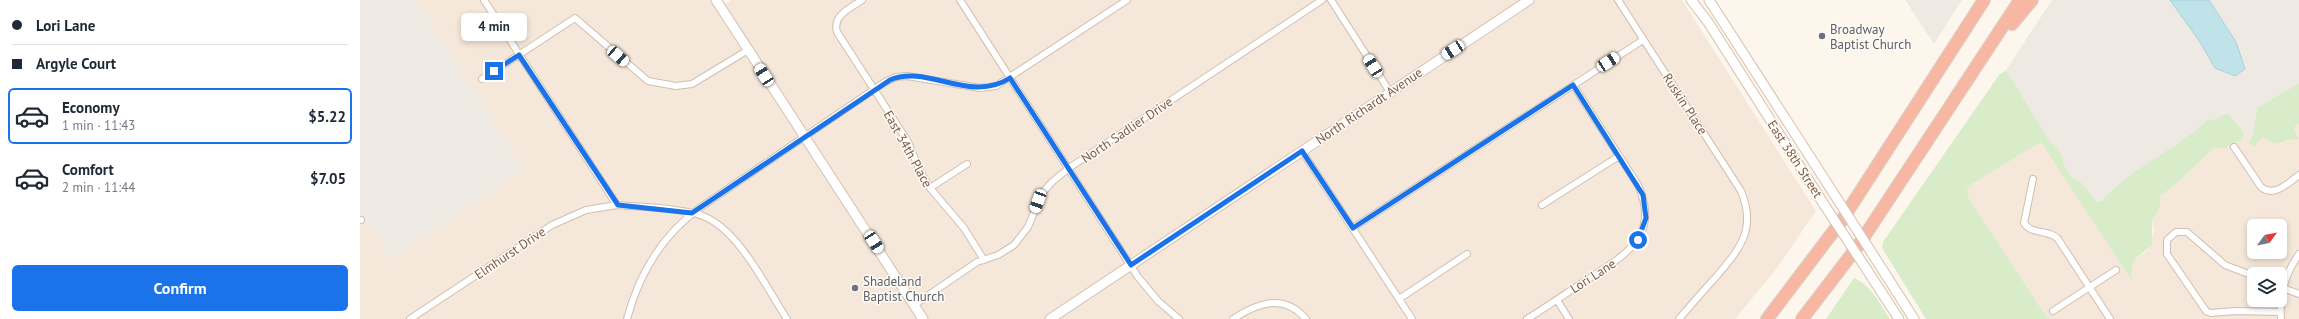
<!DOCTYPE html>
<html lang="en">
<head>
<meta charset="utf-8">
<style>
  :root { --surface:#fff; --page:#f2f2f3; --text:#1f2937; --muted:#747a83; --line:#e0e1e3; --accent:#1a73e8 }
  body { margin:0; font-family:"PT Sans",sans-serif; background:var(--page); color:var(--text); height:100vh; display:flex; flex-direction:column; font-size:15px; white-space:nowrap }
  * { box-sizing:border-box; margin:0 }
  p { font-size:13px; color:var(--muted) }
  .icon { flex:none; width:22px; height:22px; fill:none; stroke:currentColor; stroke-width:2; stroke-linecap:round; stroke-linejoin:round }
  .map { position:relative; flex:1; overflow:hidden }
  .panel { display:flex; flex-direction:column; background:var(--surface); width:360px }
  .panel>* { flex:none }
  .top-card { display:grid; align-content:center; height:88px; padding:0 12px; background:var(--surface) }
  .needle { width:26px; rotate:57deg }
  .tools { position:absolute; left:1887px; top:219px; display:grid; gap:8px }
  .tools a { display:grid; place-items:center; width:40px; height:40px; border-radius:6px; background:var(--surface); box-shadow:0 2px 6px #0003; font-size:20px }
  .end { position:absolute; width:18px; height:18px; margin:-9px; border:5px solid #1a73e8; background:#fff; box-shadow:0 0 0 2px #fff }
  .from { border-radius:50% }
  .bubble { position:absolute; height:28px; border-radius:6px; background:var(--surface); box-shadow:0 2px 6px #0003; font-size:13px; font-weight:600; line-height:28px; text-align:center }
  .car { position:absolute; width:12px; height:24px; margin:-12px -6px; border-radius:5px; box-shadow:0 0 3px 1px #0007; background:linear-gradient(#fff 24%,#345 0 40%,#fff 0 76%,#345 0 86%,#fff 0) }
  .top-card b { display:flex; align-items:center; gap:14px; height:38px; font-size:15px }
  .top-card b+b { border-top:1px solid var(--line) }
  .top-card i { width:10px; height:10px; background:var(--text) }
  ul { padding:0; list-style:none }
  li { display:flex; align-items:center; gap:12px; height:56px; margin:0 8px 6px; padding:0 4px; border:2px solid transparent; border-radius:6px }
  li div { flex:1 }
  li b { display:block; font-size:15px }
  li em { font-style:normal; font-weight:600 }
  li.active { border-color:var(--accent) }
  li>.icon { width:36px; height:36px; stroke-width:1.5 }
  .cta { display:flex; gap:8px; margin-top:auto; padding:8px 12px }
  .cta a { flex:1; height:46px; border-radius:6px; background:var(--accent); color:#fff; font-size:16px; font-weight:600; line-height:46px; text-align:center }
  main { display:flex; flex:1; min-height:0 }
  .map>svg:first-child { display:block }
  .residential { fill:#f5e8da; fill-rule:evenodd }
  .industrial { fill:#efe9e4 }
  .green { fill:#d8ecc9 }
  .water { fill:#bfe3e8; stroke:#a5d3da }
  .lines { fill:none; stroke-linecap:round; stroke-linejoin:round }
  .street-casing { stroke:#d1beb0; stroke-width:8 }
  .secondary-casing { stroke:#d6c0b0; stroke-width:11 }
  .highway-casing { stroke:#dad1cd; stroke-width:14 }
  .street { stroke:#fff; stroke-width:6 }
  .secondary { stroke:#fff; stroke-width:9 }
  .highway { stroke:#f7b7a3; stroke-width:12 }
  .secondary-bridge-casing { stroke:#d6c0b0; stroke-width:11; stroke-linecap:butt }
  .secondary-bridge { stroke:#fff; stroke-width:9 }
  .route { stroke:#1a73e8; stroke-width:5 }
  .worship-dot { fill:#6b7280; stroke:#fffaf3; stroke-width:1.5 }
  .labels { text-anchor:middle; dominant-baseline:central; stroke-width:3; stroke-linejoin:round; paint-order:stroke }
  .worship-label { font-size:13px; fill:#5b616d; stroke:#fffaf3; text-anchor:start }
  .street-label { font-size:13px; fill:#7a5c4d; stroke:#fffaf3 }
</style>
</head>
<body>
<main>
<section class="panel">
<div class="top-card">
<b><i class="from"></i>Lori Lane</b>
<b><i></i>Argyle Court</b>
</div>
<ul>
<li class="active"><svg class="icon" aria-label="car" viewBox="0 0 24 24"><path d="M5 17H2v-5l4-1 3-4h7l3 4 3 1v5h-3M9 17h6M6 11h13"/><circle cx="7" cy="17" r="2"/><circle cx="17" cy="17" r="2"/></svg><div><b>Economy</b><p>1 min · 11:43</p></div><em>$5.22</em></li>
<li><svg class="icon" aria-label="car" viewBox="0 0 24 24"><path d="M5 17H2v-5l4-1 3-4h7l3 4 3 1v5h-3M9 17h6M6 11h13"/><circle cx="7" cy="17" r="2"/><circle cx="17" cy="17" r="2"/></svg><div><b>Comfort</b><p>2 min · 11:44</p></div><em>$7.05</em></li>
</ul>
<div class="cta"><a>Confirm</a></div>
</section>
<div class="map">
<svg width="1939" height="319" viewBox="0 0 1939 319">
  <rect width="100%" height="100%" fill="#fdf6ec"/>
  <path class="residential" d="M55 0H351L357 9 372 0H1322L1456 211 1417 268 1375 319H0V211L32 258 164 169Z
    M1939 124V319H1688L1609 199 1607 191 1609 186 1681 142 1773 277 1772 268 1775 259 1787 251 1794 232 1792 220 1800 208 1799 196 1816 184 1854 148H1867L1883 138 1884 132 1890 138V143L1903 137 1915 144 1939 137 1932 128ZM1894 226H1920V252H1894ZM1894 274H1920V300H1894Z"/>
  <path class="industrial" d="M0 0H55L164 169 32 258 0 211Z
    M1545 0H1602L1574 44Z
    M1692 0H1939V83L1897 108 1893 133 1890 138 1869 114 1855 120 1848 119 1836 131 1785 166 1742 201 1737 202 1720 181 1712 178 1704 165 1702 155 1688 138 1646 70Z"/>
  <path class="green" d="M1646 70 1688 138 1702 155 1704 165 1712 178 1720 181 1737 202 1742 201C1771 167 1817 150 1848 119L1855 120 1865 114H1869L1884 132 1883 138 1867 148H1854L1816 184 1800 196V208L1792 220V245L1775 259 1772 268V281L1681 142 1609 186 1607 191 1609 199 1688 319H1566L1522 248 1523 242 1639 75Z
    M1939 83V124L1933 128 1939 138 1936 140 1931 139 1915 144 1903 137 1894 147 1889 143 1893 133 1897 108Z
    M1494 278C1511 285 1520 304 1530 319H1466Z"/>
  <path class="water" d="M1810 0H1849L1876 42 1885 69 1875 76 1855 68 1840 42Z"/>
  <g class="lines">
    <g class="street-casing">
      <path id="street" d="M124 0 257 205C279 207 324 208 343 216 379 230 406 287 427 319
        M502 0C491 8 472 15 477 32L548 142 560 171 570 188 604 228 624 260
        M600 0 778 277 798 301 819 319
        M971 0 1030 92
        M1258 0 1381 191C1397 229 1380 249 1355 278 1343 291 1331 305 1319 319
        M122 79 215 18 288 81 316 86 332 84 388 50
        M1874 147 1901 187C1914 198 1928 183 1939 175
        M942 151 1052 319
        M1673 179 1664 223C1671 235 1689 229 1698 239L1750 319
        M570 188 607 164
        M1182 205 1259 156
        M0 220H1
        M993 228 1283 40
        M1894 276 1865 265 1827 232H1816L1807 240V254L1846 311 1851 313 1875 311 1920 312
        M1920 287 1939 294
        M1039 299 1107 254
        M1197 300 1209 319
        M554 305 617 262 638 255 654 245 668 227 682 193 693 181 709 168 962 0
        M1693 311 1756 270
        M50 319 192 225 226 210 257 205
        M267 319C279 274 303 234 341 207L525 82 536 77 547 76 620 88 636 86 767 0
        M873 319C897 303 924 293 946 319
        M1167 319C1188 306 1208 292 1228 279 1266 254 1301 236 1278 185L1213 85
        M1921 319C1919 295 1925 274 1939 254"/>
    </g>
    <g class="secondary-casing">
      <path id="secondary" d="M356 0 563 319
        M1331 0 1348 22 1465 206
        M1349 0 1474 194
        M1515 258 1554 319
        M1507 270 1539 319
        M690 319 1169 0"/>
    </g>
    <g class="highway-casing">
      <path id="highway" d="M1652 24 1672 0
        M1407 319 1482 220 1624 0
        M1442 319 1498 246 1660 0"/>
    </g>
    <use href="#street" class="street"/>
    <use href="#secondary" class="secondary"/>
    <use href="#highway" class="highway"/>
    <g class="secondary-bridge-casing">
      <path id="secondary-bridge" d="M1474 194 1515 258
        M1465 206 1507 270"/>
    </g>
    <use href="#secondary-bridge" class="secondary-bridge"/>
  </g>
  <g class="lines">
    <path class="route" d="M134 71 159 55 258 205 332 213 530 80C568 64 610 104 650 78L771 265 942 151 993 228 1213 85 1283 195 1286 218 1278 240"/>
  </g>
  <g class="worship-dot">
    <circle cx="1462" cy="36" r="4"/>
    <circle cx="495" cy="288" r="4"/>
  </g>
  <g class="labels">
    <g class="worship-label">
      <text x="1470" y="29">Broadway<tspan x="1470" dy="15">Baptist Church</tspan></text>
      <text x="503" y="281">Shadeland<tspan x="503" dy="15">Baptist Church</tspan></text>
    </g>
    <g class="street-label">
      <text transform="translate(1325 104) rotate(57)">Ruskin Place</text>
      <text transform="translate(1009 106) rotate(-34)">North Richardt Avenue</text>
      <text transform="translate(767 130) rotate(-34)">North Sadlier Drive</text>
      <text transform="translate(548 149) rotate(61)">East 34th Place</text>
      <text transform="translate(1435 159) rotate(57)">East 38th Street</text>
      <text transform="translate(150 253) rotate(-34)">Elmhurst Drive</text>
      <text transform="translate(1233 276) rotate(-33)">Lori Lane</text>
    </g>
  </g>
</svg>
<div class="tools">
<a><svg class="needle" viewBox="-14 -14 28 28"><path d="M0-13l5 13h-10z" fill="#e53935"/><path d="M0 13l5-13h-10z" fill="#747a83"/></svg></a>
<a><svg class="icon" aria-label="layers" viewBox="0 0 24 24"><path d="M12 4l9 5-9 5-9-5zM3 14l9 5 9-5"/></svg></a>
</div>
<i class="end from" style="left:1278px;top:240px"></i>
<i class="end" style="left:134px;top:71px"></i>
<div class="bubble" style="left:101px;top:13px;width:66px">4 min</div>
<i class="car" style="left:1093px;top:50px;rotate:237deg"></i>
<i class="car" style="left:258px;top:56px;rotate:131deg"></i>
<i class="car" style="left:1248px;top:62px;rotate:57deg"></i>
<i class="car" style="left:1013px;top:66px;rotate:328deg"></i>
<i class="car" style="left:404px;top:75px;rotate:327deg"></i>
<i class="car" style="left:678px;top:201px;rotate:200deg"></i>
<i class="car" style="left:514px;top:242px;rotate:147deg"></i>
</div>
</main>
</body>
</html>
